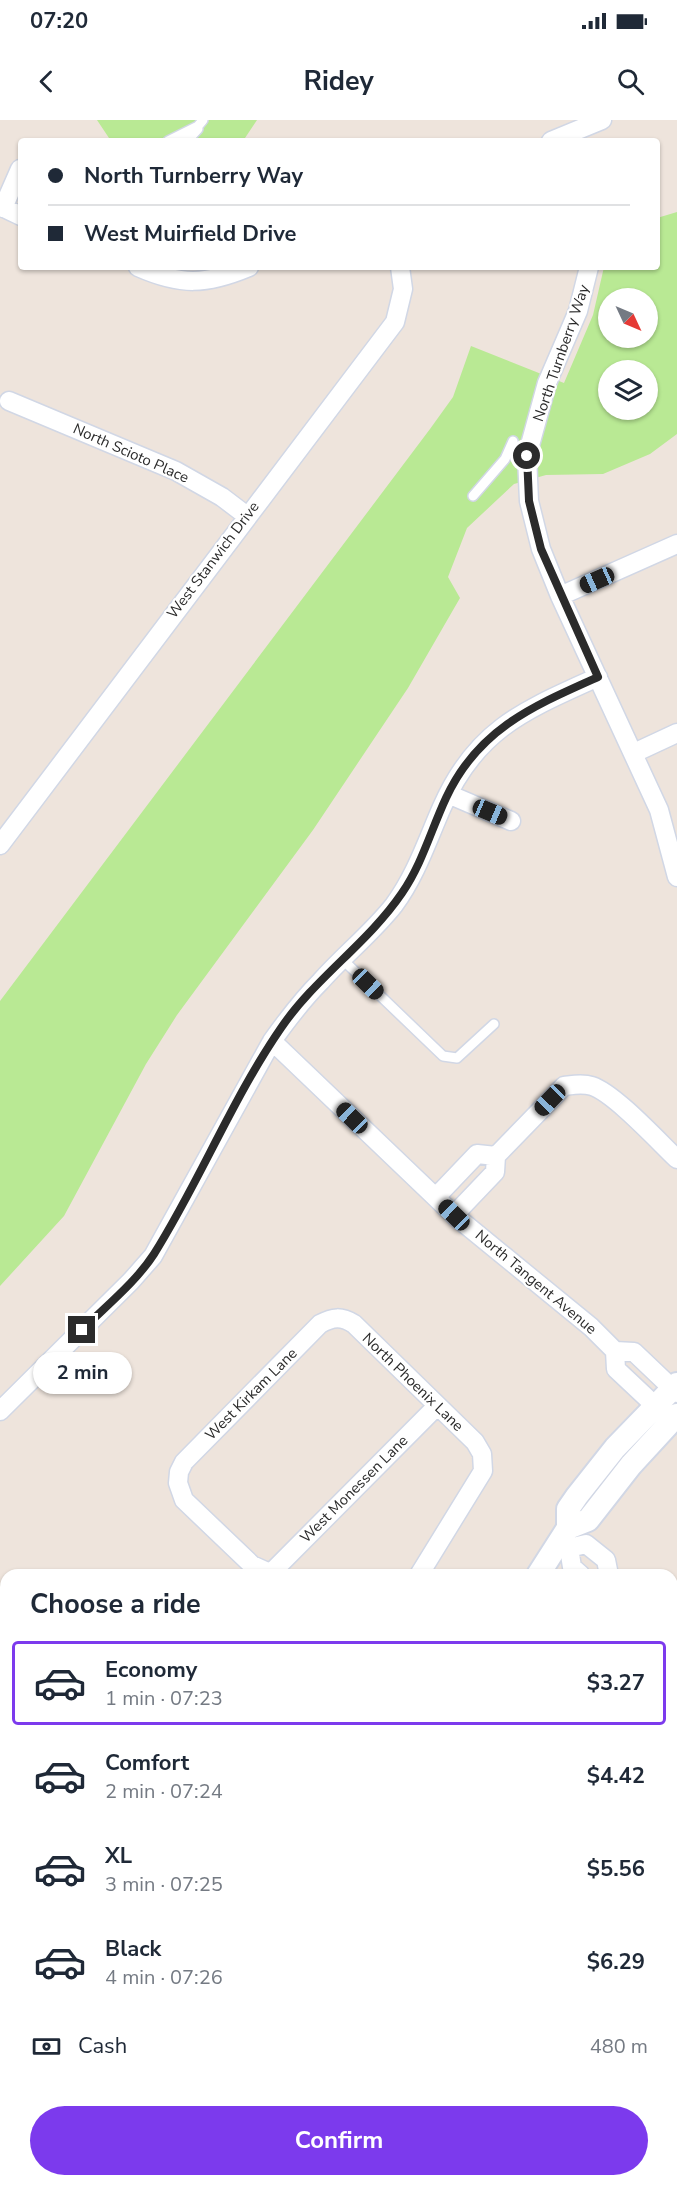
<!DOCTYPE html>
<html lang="en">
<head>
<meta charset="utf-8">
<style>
  :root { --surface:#fff; --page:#f6f6f7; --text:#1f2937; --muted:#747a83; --line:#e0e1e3; --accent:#7c3aed }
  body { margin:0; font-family:"Nunito Sans",sans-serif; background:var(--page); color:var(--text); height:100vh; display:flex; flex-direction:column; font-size:22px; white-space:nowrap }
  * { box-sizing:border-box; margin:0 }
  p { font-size:20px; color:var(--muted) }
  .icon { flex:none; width:33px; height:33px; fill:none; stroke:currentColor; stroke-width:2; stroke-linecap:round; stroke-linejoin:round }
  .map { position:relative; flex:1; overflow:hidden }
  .drawer { position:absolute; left:0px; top:1449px; width:678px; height:618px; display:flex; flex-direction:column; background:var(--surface); border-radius:18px 18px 0 0; box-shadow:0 2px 4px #0004 }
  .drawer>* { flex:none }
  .top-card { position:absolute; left:18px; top:18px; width:642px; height:132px; border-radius:6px; box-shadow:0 2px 4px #0004; display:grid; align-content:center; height:132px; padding:0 30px; background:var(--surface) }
  .needle { width:39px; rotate:134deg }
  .buttons { position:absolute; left:598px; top:168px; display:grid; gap:12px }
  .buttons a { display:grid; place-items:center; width:60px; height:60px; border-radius:50%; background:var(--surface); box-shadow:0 2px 4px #0004; font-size:30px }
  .end { position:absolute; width:27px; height:27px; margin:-14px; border:8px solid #2b2b2b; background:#fff; box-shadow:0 0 0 3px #fff }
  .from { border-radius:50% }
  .bubble { position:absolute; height:42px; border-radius:21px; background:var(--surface); box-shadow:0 2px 4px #0004; font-size:20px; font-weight:700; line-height:42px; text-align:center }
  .car { position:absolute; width:18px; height:36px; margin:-18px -9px; border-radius:8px; box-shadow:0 0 4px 2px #0007; background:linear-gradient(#222 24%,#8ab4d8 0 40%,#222 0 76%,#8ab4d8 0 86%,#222 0) }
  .top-card b { display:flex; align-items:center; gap:21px; height:57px; font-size:22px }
  .top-card b+b { border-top:2px solid var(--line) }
  .top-card i { width:15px; height:15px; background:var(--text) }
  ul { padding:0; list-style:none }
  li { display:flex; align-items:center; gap:18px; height:84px; margin:0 12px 9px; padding:0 18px; border:3px solid transparent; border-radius:6px }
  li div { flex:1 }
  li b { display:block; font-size:22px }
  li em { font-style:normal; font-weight:700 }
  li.active { border-color:var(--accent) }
  li>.icon { width:54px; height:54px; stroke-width:1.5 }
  h2 { padding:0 30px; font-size:27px; line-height:72px }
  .pay { display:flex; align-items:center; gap:15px; height:66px; padding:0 30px; font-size:22px }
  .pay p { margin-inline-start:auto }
  .cta { display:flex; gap:12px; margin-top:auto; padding:12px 30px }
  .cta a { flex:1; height:69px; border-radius:36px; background:var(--accent); color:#fff; font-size:24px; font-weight:700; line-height:69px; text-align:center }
  .status { display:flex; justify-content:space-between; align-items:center; height:42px; padding:0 30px; background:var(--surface); direction:ltr }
  .status svg { height:16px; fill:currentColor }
  header { display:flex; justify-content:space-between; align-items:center; height:78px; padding:0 30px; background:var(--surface); font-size:27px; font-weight:700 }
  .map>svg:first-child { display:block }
  .green { fill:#b9e994; fill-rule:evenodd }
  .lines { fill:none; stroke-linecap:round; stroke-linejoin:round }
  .service-casing { stroke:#d1d7e5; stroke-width:12 }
  .minor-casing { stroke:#d1d7e5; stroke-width:21 }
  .tertiary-casing { stroke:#d1d7e5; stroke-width:26 }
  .primary-casing { stroke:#c4c4c4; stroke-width:30 }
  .service { stroke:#fff; stroke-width:9 }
  .minor { stroke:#fff; stroke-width:18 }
  .tertiary { stroke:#fff; stroke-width:22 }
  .primary { stroke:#fcc553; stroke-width:27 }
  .route { stroke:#2b2b2b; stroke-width:8 }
  .labels { text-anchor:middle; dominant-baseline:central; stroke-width:4.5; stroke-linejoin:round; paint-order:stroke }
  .street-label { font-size:15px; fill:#2b2b2b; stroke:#fff }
</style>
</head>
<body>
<div class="status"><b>07:20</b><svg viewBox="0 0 49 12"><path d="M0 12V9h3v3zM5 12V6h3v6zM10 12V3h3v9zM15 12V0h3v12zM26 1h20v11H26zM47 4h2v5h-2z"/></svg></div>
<header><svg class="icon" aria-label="back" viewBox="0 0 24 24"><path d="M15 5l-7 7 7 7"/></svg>Ridey<svg class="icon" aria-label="search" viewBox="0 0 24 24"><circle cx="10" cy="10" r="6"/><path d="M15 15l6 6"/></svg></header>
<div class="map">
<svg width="677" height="2067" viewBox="0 0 677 2067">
  <rect width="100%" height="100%" fill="#eee4dc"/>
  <path class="green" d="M97 0H257L243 21H111Z
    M677 92V314L650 334 603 354 546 355 514 364 467 408 448 457 460 478 408 568 313 710 177 895 146 944 64 1096 0 1166V881L430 309 453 277 471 226 564 263 593 195 604 147H657V98ZM609 178H648V218H609ZM609 250H648V290H609Z"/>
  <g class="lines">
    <g class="service-casing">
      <path id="service" d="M168 21 198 6 203 0
        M187 21 198 9
        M473 376 505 339 513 321
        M342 839 443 936 457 938 494 904
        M672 2012 677 2007
        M618 2067 624 2061"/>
    </g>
    <g class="minor-casing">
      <path id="minor" d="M551 21 602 0
        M0 86 21 96
        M3 88 20 49
        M138 147C181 166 206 165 249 147
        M589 147 578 191 547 263 527 336 529 381 541 429 560 476 659 690 677 757
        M9 281 176 351 222 377 247 396
        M560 476 677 424
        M634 633 677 613
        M448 674 511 701
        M0 725 395 202 403 169 400 147
        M272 921 454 1095 591 1207 615 1231 616 1249 665 1295
        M496 1036 564 966C573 965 582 963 592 966 614 973 658 1021 677 1039
        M436 1077 477 1034 496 1036 495 1052 454 1095
        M615 1231 634 1232 677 1273
        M0 1291 131 1161 153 1136 272 921C287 900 303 879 321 861 344 835 372 813 394 785 416 755 427 721 442 687 476 609 525 590 598 557
        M559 1423 569 1428 586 1424 606 1440 609 1455
        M569 1428 572 1447 581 1455
        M271 1453 437 1286
        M274 1455 252 1445 184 1380 178 1363 179 1352 184 1342 320 1204C333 1197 341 1196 354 1204L475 1322 482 1334 483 1351 419 1455
        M672 1523 677 1528
        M672 1760 677 1765
        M0 1852 6 1853
        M672 1881 677 1876
        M0 2059 6 2052
        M236 2067 242 2061"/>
    </g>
    <g class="tertiary-casing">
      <path id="tertiary" d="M568 1408 588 1400 631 1345 677 1295
        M538 1455 568 1408V1389L577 1376 615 1328 677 1264"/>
    </g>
    <g class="primary-casing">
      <path id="primary" d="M0 1522 6 1528
        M567 2061 573 2067"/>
    </g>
    <use href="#service" class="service"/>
    <use href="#minor" class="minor"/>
    <use href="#tertiary" class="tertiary"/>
    <use href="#primary" class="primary"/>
  </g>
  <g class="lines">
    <path class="route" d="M82 1210C106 1186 136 1162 154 1134 200 1061 232 979 281 908 315 858 368 823 402 773 422 744 431 710 446 678 478 609 533 586 598 557L541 429 529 381 527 336"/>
  </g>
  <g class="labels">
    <g class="street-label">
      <text transform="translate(561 233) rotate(-71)">North Turnberry Way</text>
      <text transform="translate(131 333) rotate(24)">North Scioto Place</text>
      <text transform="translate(213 440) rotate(-53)">West Stanwich Drive</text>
      <text transform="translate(536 1162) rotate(40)">North Tangent Avenue</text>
      <text transform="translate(413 1262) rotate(44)">North Phoenix Lane</text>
      <text transform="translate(251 1274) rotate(-45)">West Kirkam Lane</text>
      <text transform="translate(354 1369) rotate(-45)">West Monessen Lane</text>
    </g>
  </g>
</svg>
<div class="buttons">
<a><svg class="needle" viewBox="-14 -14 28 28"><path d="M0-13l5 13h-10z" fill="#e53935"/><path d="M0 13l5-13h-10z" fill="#747a83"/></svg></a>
<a><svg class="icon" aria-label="layers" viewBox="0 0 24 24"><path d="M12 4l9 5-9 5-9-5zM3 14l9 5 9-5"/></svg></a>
</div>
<i class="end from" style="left:527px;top:336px"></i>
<i class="end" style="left:82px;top:1210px"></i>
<div class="bubble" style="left:33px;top:1232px;width:99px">2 min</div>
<i class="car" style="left:597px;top:460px;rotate:246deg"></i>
<i class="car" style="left:490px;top:692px;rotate:113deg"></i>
<i class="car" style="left:368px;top:864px;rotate:134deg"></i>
<i class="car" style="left:550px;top:980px;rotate:224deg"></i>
<i class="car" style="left:352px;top:998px;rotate:314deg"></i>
<i class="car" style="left:454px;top:1095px;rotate:314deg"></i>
<div class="top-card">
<b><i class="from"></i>North Turnberry Way</b>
<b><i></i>West Muirfield Drive</b>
</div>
<section class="drawer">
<h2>Choose a ride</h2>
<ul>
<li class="active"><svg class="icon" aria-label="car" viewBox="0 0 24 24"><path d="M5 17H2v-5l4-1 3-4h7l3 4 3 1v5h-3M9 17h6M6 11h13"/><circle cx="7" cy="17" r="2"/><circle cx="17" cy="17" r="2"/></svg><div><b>Economy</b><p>1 min · 07:23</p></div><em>$3.27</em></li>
<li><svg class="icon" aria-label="car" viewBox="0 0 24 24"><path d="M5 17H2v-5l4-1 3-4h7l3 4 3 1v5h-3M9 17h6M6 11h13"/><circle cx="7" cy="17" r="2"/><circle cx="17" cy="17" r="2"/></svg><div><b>Comfort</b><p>2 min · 07:24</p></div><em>$4.42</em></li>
<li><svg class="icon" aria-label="car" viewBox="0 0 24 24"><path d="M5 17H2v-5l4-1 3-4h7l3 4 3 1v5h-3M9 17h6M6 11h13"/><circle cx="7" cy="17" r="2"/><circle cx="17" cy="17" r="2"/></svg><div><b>XL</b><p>3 min · 07:25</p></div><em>$5.56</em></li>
<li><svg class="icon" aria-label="car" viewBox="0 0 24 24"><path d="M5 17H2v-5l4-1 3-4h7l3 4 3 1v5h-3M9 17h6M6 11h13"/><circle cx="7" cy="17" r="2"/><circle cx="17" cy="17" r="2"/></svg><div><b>Black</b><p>4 min · 07:26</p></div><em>$6.29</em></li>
</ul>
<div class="pay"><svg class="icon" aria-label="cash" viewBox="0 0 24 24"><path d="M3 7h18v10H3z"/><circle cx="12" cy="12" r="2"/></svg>Cash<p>480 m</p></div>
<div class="cta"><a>Confirm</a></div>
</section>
</div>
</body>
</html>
